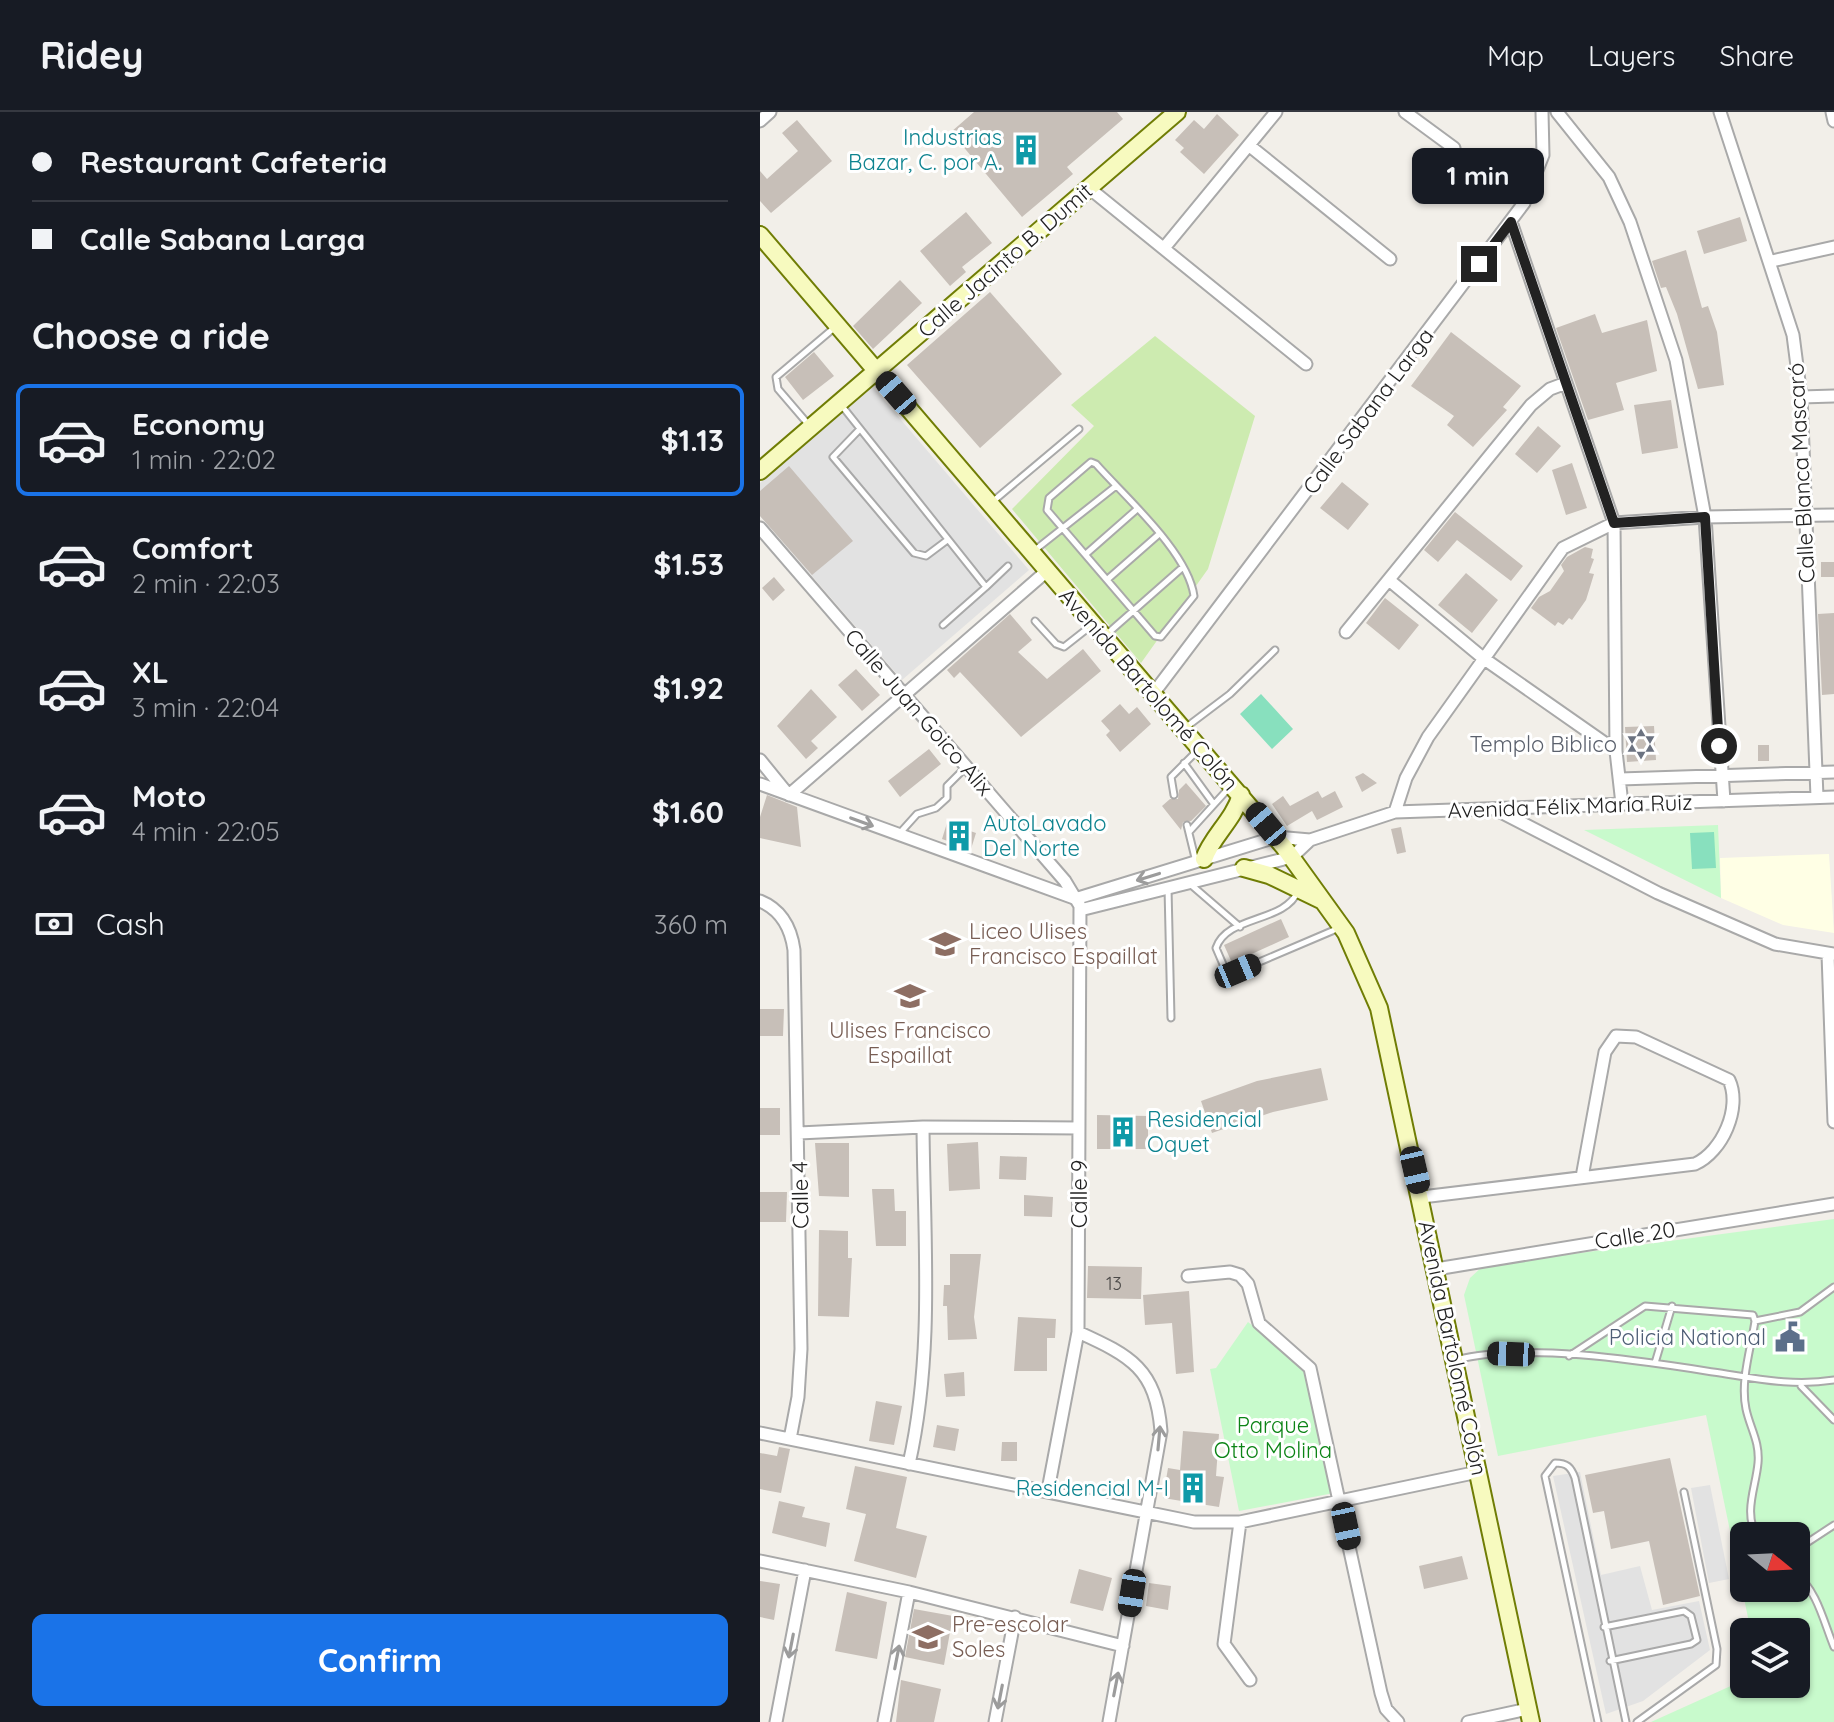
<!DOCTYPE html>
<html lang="en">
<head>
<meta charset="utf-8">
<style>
  :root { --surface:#171b24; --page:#242831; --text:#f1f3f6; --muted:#9ea1a6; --line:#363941; --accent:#1a73e8 }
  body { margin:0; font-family:Quicksand,sans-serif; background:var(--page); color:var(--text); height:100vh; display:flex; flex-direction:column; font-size:30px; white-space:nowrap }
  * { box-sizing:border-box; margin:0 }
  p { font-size:26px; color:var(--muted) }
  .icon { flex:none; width:44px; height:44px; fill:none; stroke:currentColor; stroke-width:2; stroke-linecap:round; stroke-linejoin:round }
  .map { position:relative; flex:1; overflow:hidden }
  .details { display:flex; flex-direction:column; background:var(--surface); width:760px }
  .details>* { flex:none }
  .banner { display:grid; align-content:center; height:176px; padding:0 32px; background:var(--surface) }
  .needle { width:52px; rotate:108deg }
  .buttons { position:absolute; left:970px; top:1410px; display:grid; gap:16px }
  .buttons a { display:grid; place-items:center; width:80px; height:80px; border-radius:12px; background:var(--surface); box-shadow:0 2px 6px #0004; font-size:40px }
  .end { position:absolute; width:36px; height:36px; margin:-18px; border:10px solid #222; background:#fff; box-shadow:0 0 0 4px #fff }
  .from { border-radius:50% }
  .bubble { position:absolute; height:56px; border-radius:12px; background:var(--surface); box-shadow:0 2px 6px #0004; font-size:26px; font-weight:700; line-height:56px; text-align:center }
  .car { position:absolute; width:24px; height:48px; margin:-24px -12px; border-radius:10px; box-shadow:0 0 6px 2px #0007; background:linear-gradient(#222 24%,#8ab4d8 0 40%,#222 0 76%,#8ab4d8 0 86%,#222 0) }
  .banner b { display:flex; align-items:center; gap:28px; height:76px; font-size:30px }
  .banner b+b { border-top:2px solid var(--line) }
  .banner i { width:20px; height:20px; background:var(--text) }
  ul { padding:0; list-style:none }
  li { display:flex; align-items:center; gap:24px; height:112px; margin:0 16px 12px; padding:0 16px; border:4px solid transparent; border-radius:12px }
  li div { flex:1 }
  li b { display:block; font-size:30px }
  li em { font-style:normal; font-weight:700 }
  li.current { border-color:var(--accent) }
  li>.icon { width:72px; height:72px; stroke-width:1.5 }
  h2 { padding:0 32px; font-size:36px; line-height:96px }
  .pay { display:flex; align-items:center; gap:20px; height:88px; padding:0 32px; font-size:30px }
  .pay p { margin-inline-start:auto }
  .cta { display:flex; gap:16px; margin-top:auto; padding:16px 32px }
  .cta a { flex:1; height:92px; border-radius:12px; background:var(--accent); color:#fff; font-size:32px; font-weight:700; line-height:92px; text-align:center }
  header { display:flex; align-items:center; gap:48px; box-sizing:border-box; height:112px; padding:0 40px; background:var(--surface); border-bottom:2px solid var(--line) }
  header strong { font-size:38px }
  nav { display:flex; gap:44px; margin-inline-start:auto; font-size:28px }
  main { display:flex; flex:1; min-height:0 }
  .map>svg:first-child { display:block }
  .education { fill:#ffffe5 }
  .grass { fill:#cdebb0 }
  .park { fill:#c8facc; fill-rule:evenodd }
  .pitch { fill:#88e0be }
  .parking { fill:#e2e2e2 }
  .building { fill:#c7bfb8 }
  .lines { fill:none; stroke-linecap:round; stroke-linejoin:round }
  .lane-casing { stroke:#a9a9a9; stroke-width:9 }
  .street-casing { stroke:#a9a9a9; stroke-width:15 }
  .secondary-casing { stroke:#707d05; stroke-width:20 }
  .lane { stroke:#fff; stroke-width:5 }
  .street { stroke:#fff; stroke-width:11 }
  .secondary { stroke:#f7fabf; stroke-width:16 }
  .oneway { stroke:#9c9c9c }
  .route { stroke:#222; stroke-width:10 }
  .labels { text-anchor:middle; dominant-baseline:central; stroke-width:6; stroke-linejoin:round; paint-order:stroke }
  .number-label { font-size:18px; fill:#4b4948 }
  .culture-label { font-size:22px; fill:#0d838f; stroke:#fff; text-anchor:end }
  .street-label { font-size:22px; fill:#222; stroke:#fff }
  .worship-label { font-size:22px; fill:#5b616d; stroke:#fff; text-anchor:end }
  .education-label { font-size:22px; fill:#785e54; stroke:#fff; text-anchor:start }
  .service-label { font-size:22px; fill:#4e5e75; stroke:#fff; text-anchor:end }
  .park-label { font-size:22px; fill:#0c8416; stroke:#fff }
</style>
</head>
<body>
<header>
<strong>Ridey</strong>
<nav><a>Map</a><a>Layers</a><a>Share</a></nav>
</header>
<main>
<section class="details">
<div class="banner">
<b><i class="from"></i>Restaurant Cafeteria</b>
<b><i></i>Calle Sabana Larga</b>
</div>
<h2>Choose a ride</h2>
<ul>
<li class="current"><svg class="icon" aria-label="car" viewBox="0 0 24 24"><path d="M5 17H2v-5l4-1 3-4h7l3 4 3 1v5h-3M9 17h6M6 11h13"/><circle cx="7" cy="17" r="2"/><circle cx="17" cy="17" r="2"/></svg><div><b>Economy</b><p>1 min · 22:02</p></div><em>$1.13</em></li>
<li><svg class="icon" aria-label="car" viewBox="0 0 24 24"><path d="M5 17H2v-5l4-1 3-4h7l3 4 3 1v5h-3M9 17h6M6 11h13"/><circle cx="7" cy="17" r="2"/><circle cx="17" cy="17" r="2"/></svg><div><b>Comfort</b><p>2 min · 22:03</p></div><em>$1.53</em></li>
<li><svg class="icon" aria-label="car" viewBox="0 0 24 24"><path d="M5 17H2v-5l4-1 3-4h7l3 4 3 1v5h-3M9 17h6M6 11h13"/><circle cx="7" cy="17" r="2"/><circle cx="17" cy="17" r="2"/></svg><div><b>XL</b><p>3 min · 22:04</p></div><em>$1.92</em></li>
<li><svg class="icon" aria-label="car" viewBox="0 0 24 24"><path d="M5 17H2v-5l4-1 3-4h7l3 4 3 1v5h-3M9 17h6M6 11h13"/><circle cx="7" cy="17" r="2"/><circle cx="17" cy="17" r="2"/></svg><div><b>Moto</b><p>4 min · 22:05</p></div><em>$1.60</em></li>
</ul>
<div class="pay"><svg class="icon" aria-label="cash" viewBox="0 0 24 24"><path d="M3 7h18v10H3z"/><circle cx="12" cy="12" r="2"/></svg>Cash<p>360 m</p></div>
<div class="cta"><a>Confirm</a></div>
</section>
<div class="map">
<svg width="1074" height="1610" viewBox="0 0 1074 1610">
  <rect width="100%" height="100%" fill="#f2efe9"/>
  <path class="education" d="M1069 742 1074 821 1023 813 961 786 960 746Z"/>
  <path class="grass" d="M395 224 495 304 448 457 381 551 252 397 334 314 311 293Z"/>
  <path class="park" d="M958 713 961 786 824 718Z
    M1074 1107V1610H891L984 1568V1572H1036V1520H991L946 1303 738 1344 704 1183 710 1166 723 1154ZM984 1424H1036V1476H984Z
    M488 1210 546 1258 574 1381 479 1399 450 1257 456 1256Z"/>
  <path class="pitch" d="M501 582 533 617 512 637 480 602Z
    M954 720 956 756 932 757 930 721Z"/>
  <path class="parking" d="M113 275 269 458 142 568 0 404V371Z
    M820 1360 841 1463 880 1454 892 1498 939 1489 950 1538 883 1589 846 1602 793 1364Z
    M950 1373 969 1467 949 1471 931 1376Z"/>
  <path class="building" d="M214 0H357L363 7 307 55 313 62 262 105 191 20Z
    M457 2 479 23 444 62 420 40 424 36 415 28 434 8 444 17Z
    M37 8 72 49 11 101 0 89V59L7 67 38 39 22 21Z
    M206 100 232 131 202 155 206 160 190 174 160 139Z
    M980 105 987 129 944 142 937 119Z
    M926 138 942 196 948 194 957 220 964 273 938 277 917 202 906 175 901 176 892 149Z
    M140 168 162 191 113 237 93 214Z
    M230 180 302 262 220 336 147 253Z
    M835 202 842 221 887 208 897 259 856 271 864 298 828 308 796 216Z
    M691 220 761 274 743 295 747 298 713 335 687 313 694 304 651 274Z
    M54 240 74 264 43 288 25 265Z
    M911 288 918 336 882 342 874 293Z
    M778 314 801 334 777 361 755 342Z
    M812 351 827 396 806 403 792 358Z
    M29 354 93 429 52 463 0 404V379Z
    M582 370 609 392 588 418 560 396Z
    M695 400 763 454 751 469 697 428 678 450 664 438Z
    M825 435 833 437 831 446 834 447 829 461 834 462 826 488 812 508 809 506 803 513 798 510 795 514 771 496 779 485 790 479 804 459 801 453 807 445Z
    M1061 450H1074V465H1061Z
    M706 461 738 488 712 521 678 493Z
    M14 465 25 478 13 489 2 476Z
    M625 486 659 513 639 538 606 511Z
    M1074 501V582L1062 583 1058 502Z
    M250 502 272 528 258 540 287 567 323 537 341 559 261 625 200 560 194 566 187 558Z
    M96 557 120 583 102 599 78 573Z
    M51 577 77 605 51 629 58 636 46 647 17 614Z
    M360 592 369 602 377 595 391 612 360 640 346 623 350 619 341 609Z
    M894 614 896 648 867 650 865 615Z
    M998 633H1009V649H998Z
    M169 637 181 652 140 685 128 669Z
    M603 661 617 671 602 680 595 665Z
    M426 671 446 694 431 709 423 710 421 718 402 694 410 687H418L419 678Z
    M558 679 562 686 575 679 583 695 557 708 552 699 527 714 512 692 523 684 530 694Z
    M7 683 37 695 41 735 0 726V705Z
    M187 711 216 721 211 737 182 727Z
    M641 715 646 740 637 742 631 717Z
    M521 807 529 825 472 851 464 833Z
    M0 897H24L23 924H0Z
    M561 956 568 988 513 1000 452 1021 441 989 497 969Z
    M0 996H20V1023H0Z
    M337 1003 388 1004V1037H337Z
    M218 1030 220 1077 189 1079 187 1032Z
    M55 1031H89V1085L59 1084Z
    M240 1044 267 1045 266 1068 239 1067Z
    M112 1077H134L135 1099H146V1134H116Z
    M0 1080H27L26 1110H0Z
    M264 1083 293 1085 292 1105 264 1104Z
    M59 1118 88 1119V1146H92L89 1205 58 1204Z
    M190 1142H221L214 1205 217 1227 188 1228 187 1194H183L184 1173H190Z
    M328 1154 382 1155 381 1187 327 1186Z
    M429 1179 434 1260 416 1262 412 1211 385 1213 383 1183Z
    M258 1205 296 1207 295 1226H287V1259H254Z
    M204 1260 205 1284 186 1285 184 1262Z
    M116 1289 142 1294 134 1333 109 1329Z
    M177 1313 199 1317 195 1339 173 1335Z
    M423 1319 459 1322 456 1364 464 1365 459 1395 403 1386 408 1356 420 1358Z
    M242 1330H257V1349H241Z
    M19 1335 30 1337 21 1381 0 1377V1341L17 1344Z
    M910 1346 940 1484 903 1493 889 1429 851 1437 844 1399 833 1401 825 1363Z
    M95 1354 147 1365 136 1416 167 1424 156 1466 94 1449 106 1402 86 1397Z
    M19 1389 45 1395 42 1405 70 1411 66 1435 12 1421Z
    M702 1444 708 1467 664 1477 659 1454Z
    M319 1457 352 1466 343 1499 310 1491Z
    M0 1469 20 1472 14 1508 0 1505Z
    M389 1471 411 1474 408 1498 386 1494Z
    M87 1480 127 1490 117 1547 75 1539Z
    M154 1497 193 1504 184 1553 145 1545Z
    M141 1568 181 1577 174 1610H136Z"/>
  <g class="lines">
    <g class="lane-casing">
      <path id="lane" d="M82 294 226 475 248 454
        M48 312 18 277 16 265 74 216
        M98 319 73 345 154 441 166 444 186 429
        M331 350 336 352C366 386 428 440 434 484L401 525 395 524 287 398 289 386Z
        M231 391 319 317
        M275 438 356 374
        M326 442 376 398
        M349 466 398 423
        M275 509 296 532 304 535 332 513
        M183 513 226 475
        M347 522 423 455
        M425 616 470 582 515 538
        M424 651 453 691
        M414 683 411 665 437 639
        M427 713 436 750
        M429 720 468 677
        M139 722 157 702 176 696 187 686V674L205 656
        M429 771 480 815
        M408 776 411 906
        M538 779C525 811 467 803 456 836L465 857 478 859 579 816
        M995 1209 1040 1200 1074 1175
        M809 1244 885 1194 993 1203 995 1209C991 1236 980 1269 986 1297 990 1316 1000 1330 998 1351 996 1375 983 1401 997 1424
        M696 1248C764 1230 882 1249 953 1260 994 1266 1032 1275 1074 1268
        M895 1251 912 1194
        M1041 1274 1074 1308
        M1036 1438 1074 1413
        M1036 1462C1057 1478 1064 1511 1074 1535
        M844 1515 924 1499 931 1504 937 1528 931 1532 850 1549
        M838 1610 785 1364 795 1351C807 1351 811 1355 815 1366L866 1610
        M877 1610 956 1553 957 1537 924 1380"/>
    </g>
    <g class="street-casing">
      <path id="street" d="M645 0 694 36
        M797 0 849 65 870 110 916 248 945 405 964 689
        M960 0 1033 223 1041 285 1057 685
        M1072 0 1074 9
        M0 9 10 0
        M491 35 630 147
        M329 76 546 252
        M751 110 854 411 856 639 862 692
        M404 136 516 0
        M1012 149 1074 135
        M1041 285 1074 284
        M0 416 305 769 320 794 318 1220 288 1378
        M629 468 723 546 856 639
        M586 520 771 293 790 277 806 271
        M393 582 764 91 783 43 782 0
        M0 648 26 680
        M860 667 1074 660
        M0 672 314 786
        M29 683 288 458
        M735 697 898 781 1015 832 1074 842
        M635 700 646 666 668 625 803 436 854 411 945 405 1074 403
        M315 787 516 725 550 728 635 700 1074 685
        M0 789C22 798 31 816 34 838L41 1237 38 1285 30 1327
        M320 798 532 745 550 728
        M1068 842 1074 1010
        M39 1021 163 1015 319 1016
        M662 1085 935 1052C962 1040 982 996 969 968L876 925 856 924 845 940 822 1065
        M676 1157 1074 1092
        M428 1164 470 1160 480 1163 488 1172 499 1211 550 1256 621 1581 626 1597 638 1610
        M318 1220C371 1244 396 1257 401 1319L349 1610
        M0 1321 434 1410H480L718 1360
        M149 1352C174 1241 164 1128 163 1015
        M480 1410 464 1532 490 1568
        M0 1449 149 1480 363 1534
        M16 1610 45 1458
        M124 1610 149 1480
        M235 1610 255 1505
        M708 1610 768 1597"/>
    </g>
    <g class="secondary-casing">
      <path id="secondary" d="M0 123 524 735 586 821 619 896 771 1610
        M0 359 417 0
        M444 747C452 724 473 709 481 683
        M484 756 509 763 563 789"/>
    </g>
    <use href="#lane" class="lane"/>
    <use href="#street" class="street"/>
    <use href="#secondary" class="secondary"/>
  </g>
  <defs><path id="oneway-shaft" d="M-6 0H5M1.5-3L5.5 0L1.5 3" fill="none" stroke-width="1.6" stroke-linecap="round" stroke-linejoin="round" transform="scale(2)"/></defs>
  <g class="oneway">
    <use href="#oneway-shaft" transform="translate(102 710) rotate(20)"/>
    <use href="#oneway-shaft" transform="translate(388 765) rotate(163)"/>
    <use href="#oneway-shaft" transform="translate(399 1326) rotate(-85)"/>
    <use href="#oneway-shaft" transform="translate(31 1534) rotate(101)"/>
    <use href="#oneway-shaft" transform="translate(137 1545) rotate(-79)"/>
    <use href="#oneway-shaft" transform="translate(356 1572) rotate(-79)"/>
    <use href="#oneway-shaft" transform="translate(240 1585) rotate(101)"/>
  </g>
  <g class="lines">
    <path class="route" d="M719 152 751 110 854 411 945 405 959 634"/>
  </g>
  <defs>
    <g id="building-bare" transform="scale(2.4)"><path d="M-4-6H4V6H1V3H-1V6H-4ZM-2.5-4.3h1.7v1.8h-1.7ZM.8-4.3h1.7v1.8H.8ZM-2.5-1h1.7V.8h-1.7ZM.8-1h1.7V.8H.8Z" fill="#0f9aa8" stroke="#fff" stroke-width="2.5" paint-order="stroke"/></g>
    <g id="synagogue-bare" transform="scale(2.4)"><path d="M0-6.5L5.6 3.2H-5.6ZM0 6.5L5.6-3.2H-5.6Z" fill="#6b7280" stroke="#fff" stroke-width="2.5" paint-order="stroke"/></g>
    <g id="school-bare" transform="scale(2.4)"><path d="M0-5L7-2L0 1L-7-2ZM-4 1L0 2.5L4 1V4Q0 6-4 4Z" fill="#8d6e63" stroke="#fff" stroke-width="2.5" paint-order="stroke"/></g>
    <g id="civic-bare" transform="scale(2.4)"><path d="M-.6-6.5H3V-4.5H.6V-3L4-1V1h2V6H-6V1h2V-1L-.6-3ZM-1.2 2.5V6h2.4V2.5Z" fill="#5c6f8a" stroke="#fff" stroke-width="2.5" paint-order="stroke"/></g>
  </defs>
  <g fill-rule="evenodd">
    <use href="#building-bare" x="266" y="38"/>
    <use href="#synagogue-bare" x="881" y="632"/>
    <use href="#building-bare" x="199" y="724"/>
    <use href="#school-bare" x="185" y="832"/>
    <use href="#school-bare" x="150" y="884"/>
    <use href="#building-bare" x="363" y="1020"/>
    <use href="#civic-bare" x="1030" y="1225"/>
    <use href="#building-bare" x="433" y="1376"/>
    <use href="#school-bare" x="168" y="1525"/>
  </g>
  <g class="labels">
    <g class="number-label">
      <text x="354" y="1171">13</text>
    </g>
    <g class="culture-label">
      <text x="242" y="25">Industrias<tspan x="242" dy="25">Bazar, C. por A.</tspan></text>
      <text x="223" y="711" text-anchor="start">AutoLavado<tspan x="223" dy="25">Del Norte</tspan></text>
      <text x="387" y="1007" text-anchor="start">Residencial<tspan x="387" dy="25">Oquet</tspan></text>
      <text x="409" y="1376">Residencial M-I</text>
    </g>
    <g class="street-label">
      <text transform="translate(245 148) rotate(-41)">Calle Jacinto B. Dumit</text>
      <text transform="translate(608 299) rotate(-53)">Calle Sabana Larga</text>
      <text transform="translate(1041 361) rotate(-93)">Calle Blanca Mascaró</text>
      <text transform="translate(389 577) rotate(49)">Avenida Bartolomé Colón</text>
      <text transform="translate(159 600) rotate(49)">Calle Juan Goico Alix</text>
      <text transform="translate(810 694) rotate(-2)">Avenida Félix María Ruiz</text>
      <text transform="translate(319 1082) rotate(-90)">Calle 9</text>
      <text transform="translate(40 1083) rotate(-91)">Calle 4</text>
      <text transform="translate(875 1123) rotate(-9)">Calle 20</text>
      <text transform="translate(693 1236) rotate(78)">Avenida Bartolomé Colón</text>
    </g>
    <g class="worship-label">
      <text x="857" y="632">Templo Biblico</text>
    </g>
    <g class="education-label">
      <text x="209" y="819">Liceo Ulises<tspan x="209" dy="25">Francisco Espaillat</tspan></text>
      <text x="150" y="918" text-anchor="middle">Ulises Francisco<tspan x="150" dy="25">Espaillat</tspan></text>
      <text x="192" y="1512">Pre-escolar<tspan x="192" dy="25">Soles</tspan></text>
    </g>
    <g class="service-label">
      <text x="1006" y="1225">Policia National</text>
    </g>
    <g class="park-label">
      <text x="513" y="1313">Parque<tspan x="513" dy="25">Otto Molina</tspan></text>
    </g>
  </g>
</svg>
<div class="buttons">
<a><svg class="needle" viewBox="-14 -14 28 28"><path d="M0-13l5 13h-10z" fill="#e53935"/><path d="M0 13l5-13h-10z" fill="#9ea1a6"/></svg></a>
<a><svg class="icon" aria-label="layers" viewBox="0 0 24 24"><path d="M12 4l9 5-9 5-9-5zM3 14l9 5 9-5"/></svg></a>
</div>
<i class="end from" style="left:959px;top:634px"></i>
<i class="end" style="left:719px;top:152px"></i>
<div class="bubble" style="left:652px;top:36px;width:132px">1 min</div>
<i class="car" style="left:136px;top:281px;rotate:319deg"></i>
<i class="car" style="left:506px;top:712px;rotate:320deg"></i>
<i class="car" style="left:478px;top:859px;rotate:67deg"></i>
<i class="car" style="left:655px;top:1058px;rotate:167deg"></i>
<i class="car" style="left:751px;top:1242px;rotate:272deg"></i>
<i class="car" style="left:586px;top:1414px;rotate:168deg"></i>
<i class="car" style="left:372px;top:1481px;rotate:189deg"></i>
</div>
</main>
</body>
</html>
